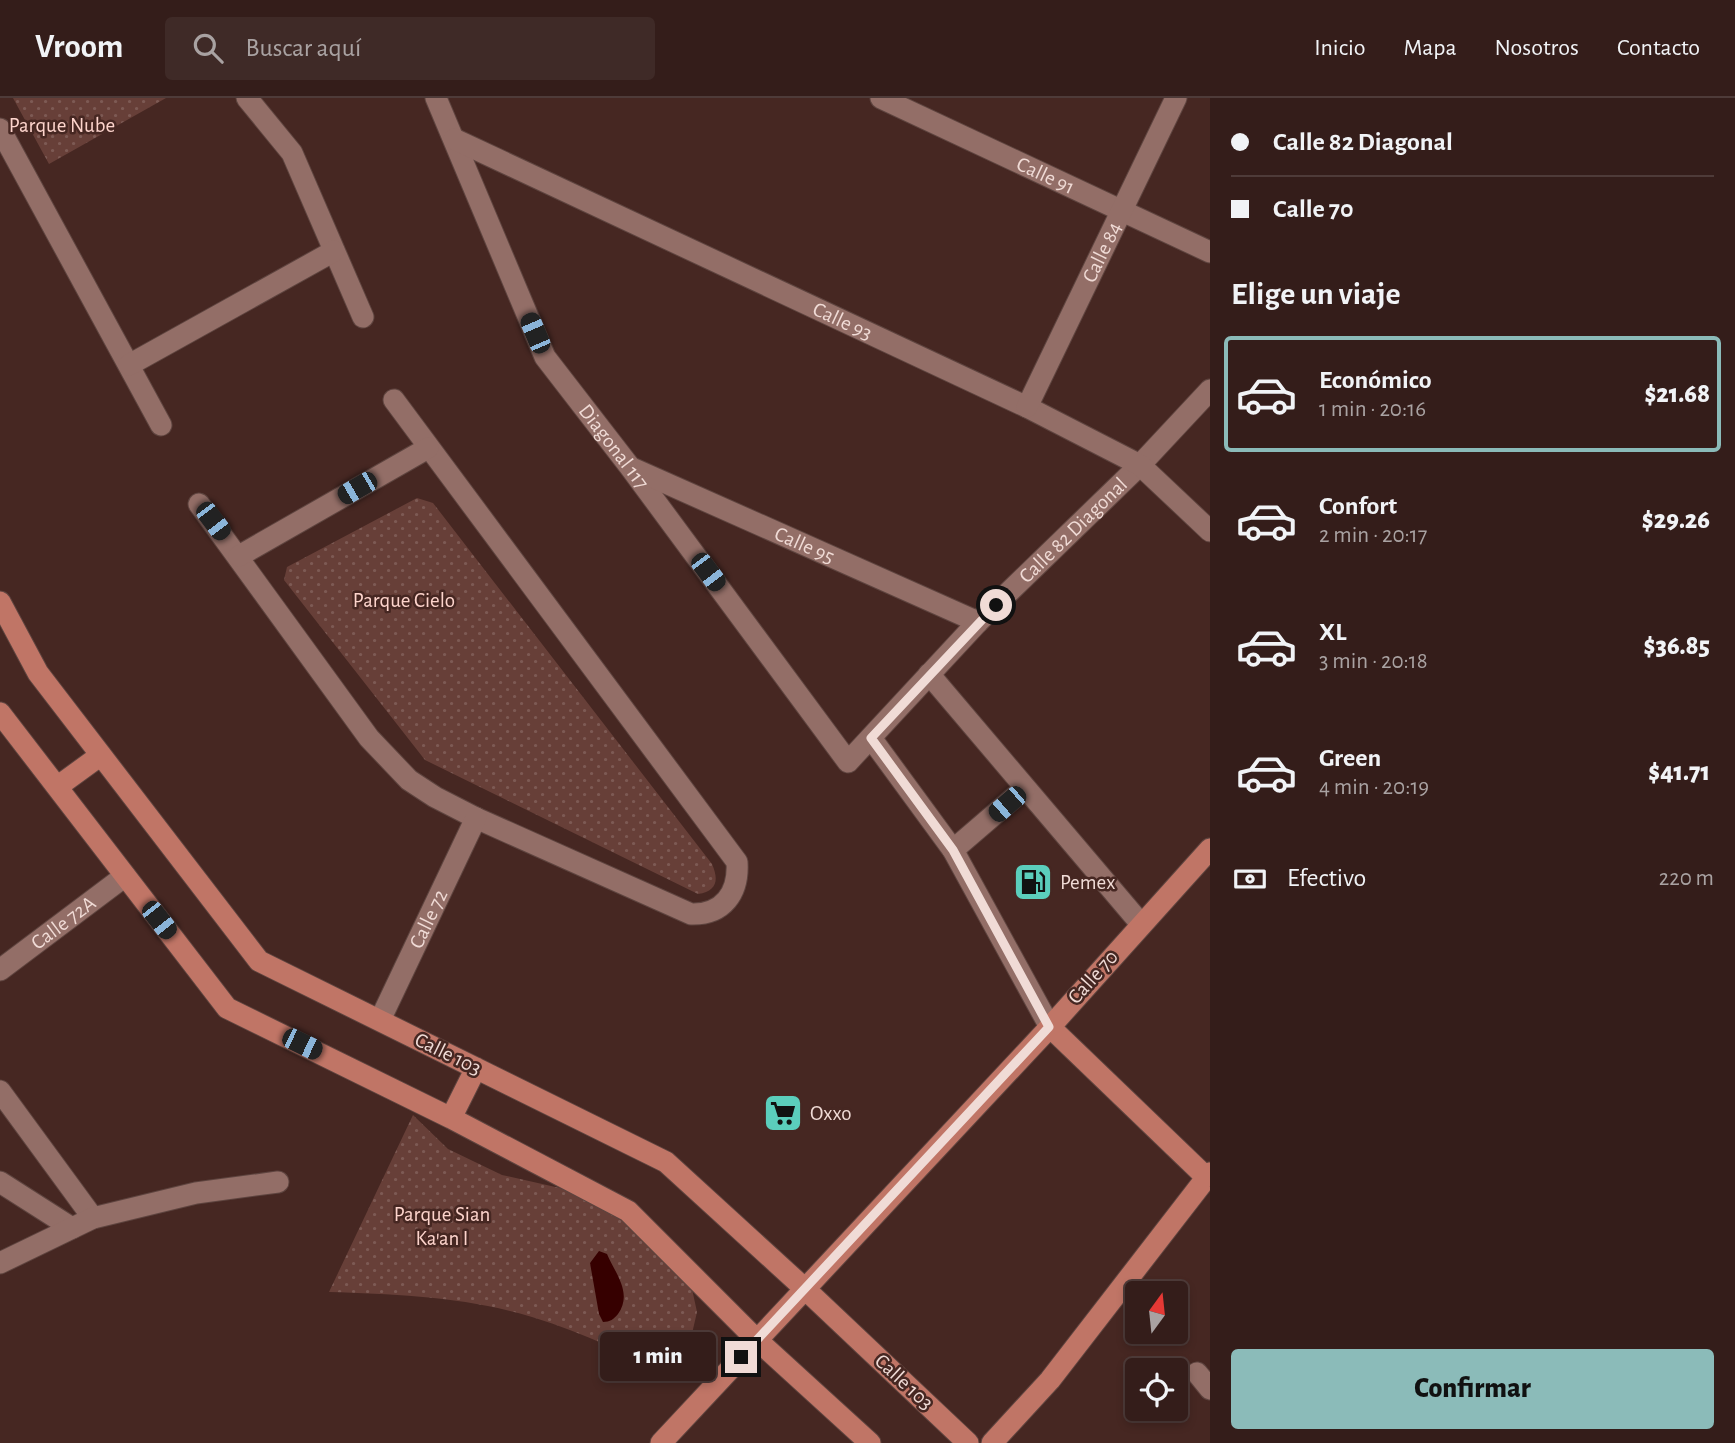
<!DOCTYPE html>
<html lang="es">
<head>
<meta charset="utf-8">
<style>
  :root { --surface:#341d1a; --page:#3f2a27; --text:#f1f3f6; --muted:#a9a2a2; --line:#4e3b39; --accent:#8bbbb9 }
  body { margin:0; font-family:"Alegreya Sans",sans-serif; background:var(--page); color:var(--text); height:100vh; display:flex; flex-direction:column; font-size:26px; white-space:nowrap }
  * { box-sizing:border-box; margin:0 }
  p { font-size:23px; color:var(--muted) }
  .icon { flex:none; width:38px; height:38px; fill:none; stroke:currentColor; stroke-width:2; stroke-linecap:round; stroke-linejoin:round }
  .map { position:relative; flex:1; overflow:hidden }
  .sheet { display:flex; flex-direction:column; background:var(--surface); width:525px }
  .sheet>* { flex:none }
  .hud { display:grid; align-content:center; height:154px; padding:0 21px; background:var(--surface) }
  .needle { width:46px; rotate:15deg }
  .tools { position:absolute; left:1125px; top:1183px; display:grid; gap:14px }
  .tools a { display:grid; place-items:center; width:63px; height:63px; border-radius:7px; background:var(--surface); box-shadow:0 4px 10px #0003,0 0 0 2px var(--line); font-size:35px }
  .end { position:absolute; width:32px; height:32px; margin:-16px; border:9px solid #f0dbd6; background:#111; box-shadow:0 0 0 4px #111 }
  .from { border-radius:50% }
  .bubble { position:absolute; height:49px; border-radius:7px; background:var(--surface); box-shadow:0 4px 10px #0003,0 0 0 2px var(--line); font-size:23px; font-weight:800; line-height:49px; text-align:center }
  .car { position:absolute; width:21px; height:42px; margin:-21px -10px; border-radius:9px; box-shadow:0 0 5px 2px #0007; background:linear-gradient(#222 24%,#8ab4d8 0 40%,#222 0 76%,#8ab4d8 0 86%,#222 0) }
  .hud b { display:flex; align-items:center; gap:24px; height:66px; font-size:26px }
  .hud b+b { border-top:2px solid var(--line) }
  .hud i { width:18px; height:18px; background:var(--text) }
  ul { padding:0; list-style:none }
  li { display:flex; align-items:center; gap:21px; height:116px; margin:0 14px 10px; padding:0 7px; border:4px solid transparent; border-radius:7px }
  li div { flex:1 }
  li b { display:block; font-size:26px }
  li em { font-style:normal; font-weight:800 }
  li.current { border-color:var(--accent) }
  li>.icon { width:63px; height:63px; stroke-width:1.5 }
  h2 { padding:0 21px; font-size:32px; line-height:84px }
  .pay { display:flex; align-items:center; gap:18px; height:77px; padding:0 21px; font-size:26px }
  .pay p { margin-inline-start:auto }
  .cta { display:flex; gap:14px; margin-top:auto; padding:14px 21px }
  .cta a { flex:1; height:80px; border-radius:7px; background:var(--accent); color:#111; font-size:28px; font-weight:800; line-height:80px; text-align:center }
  header { display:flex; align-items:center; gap:42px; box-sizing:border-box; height:98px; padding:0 35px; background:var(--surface); border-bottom:2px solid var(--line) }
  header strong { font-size:33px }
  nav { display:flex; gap:38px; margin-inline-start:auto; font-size:24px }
  .search { width:490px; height:63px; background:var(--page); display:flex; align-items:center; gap:18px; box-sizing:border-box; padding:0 24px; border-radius:7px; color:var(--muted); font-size:26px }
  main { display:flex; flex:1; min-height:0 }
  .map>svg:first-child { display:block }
  .park { fill:url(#park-dots) }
  .water { fill:#360000 }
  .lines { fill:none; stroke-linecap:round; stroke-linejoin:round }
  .minor-casing { stroke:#5e443f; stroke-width:23 }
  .major-casing { stroke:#5e443f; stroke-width:23 }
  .minor { stroke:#936e67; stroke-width:21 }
  .major { stroke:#c07566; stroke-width:21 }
  .route { stroke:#f0dbd6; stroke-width:9 }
  .labels { text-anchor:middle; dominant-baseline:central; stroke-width:5; stroke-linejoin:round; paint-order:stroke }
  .park-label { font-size:21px; fill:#fdd4cc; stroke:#462722 }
  .street-label { font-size:21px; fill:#f0dbd6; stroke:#462722 }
  .poi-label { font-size:21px; fill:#f0dbd6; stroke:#462722; text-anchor:start }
</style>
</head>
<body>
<header>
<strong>Vroom</strong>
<div class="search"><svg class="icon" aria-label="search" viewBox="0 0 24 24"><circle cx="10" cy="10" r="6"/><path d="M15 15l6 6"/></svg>Buscar aquí</div>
<nav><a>Inicio</a><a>Mapa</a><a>Nosotros</a><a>Contacto</a></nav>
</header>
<main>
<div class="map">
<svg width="1210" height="1345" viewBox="0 0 1210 1345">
  <defs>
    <pattern id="park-dots" width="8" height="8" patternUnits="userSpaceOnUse" patternTransform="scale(1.75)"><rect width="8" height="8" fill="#673f38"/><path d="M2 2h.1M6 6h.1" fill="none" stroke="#7d5a54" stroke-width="1.8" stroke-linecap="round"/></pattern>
  </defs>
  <rect width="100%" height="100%" fill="#462722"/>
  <path class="park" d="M13 0H166L49 66Z
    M417 400 433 405 712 766C719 782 717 793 698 796L425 662 284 482 287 469Z
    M413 1017 448 1051 502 1077 573 1093 631 1124 692 1191 697 1214 681 1283C633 1258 584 1235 532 1219 467 1199 397 1196 329 1194Z"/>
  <path class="water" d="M599 1153 607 1156C615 1175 633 1195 618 1216 614 1221 610 1224 603 1224L599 1216 590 1165Z"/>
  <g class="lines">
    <g class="minor-casing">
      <g id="minor">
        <path d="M247 0 292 55 363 219"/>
        <path id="s1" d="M436 0 545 259 630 369 848 664 978 524 1140 367 1210 292"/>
        <path id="s2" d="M881 0 1210 154"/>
        <path d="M0 31 161 327"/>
        <path id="s3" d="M454 41 1027 309 1140 367 1210 433"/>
        <path d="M129 267 334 153"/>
        <path id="s4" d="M1027 309 1176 0"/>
        <path id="s5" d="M632 370 978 524"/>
        <path d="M199 406 369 640 409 682 435 699 476 720 691 816C723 817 739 795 737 764L394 302"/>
        <path d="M239 458 428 350"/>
        <path d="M929 576 1141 826"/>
        <path d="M871 640 953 752 1050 929"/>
        <path d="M953 752 1025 690"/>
        <path id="s6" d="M0 872 125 778"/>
        <path id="s7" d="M380 922 476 720"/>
        <path d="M0 993 93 1120"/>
        <path d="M0 1084 72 1130"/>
        <path d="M0 1165 93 1120 196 1095 278 1084"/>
        <path d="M1197 1275 1210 1291"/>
      </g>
    </g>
    <g class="major-casing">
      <path id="major" d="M0 504 38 575 259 863 666 1064 804 1190 968 1345
        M0 615 227 910 451 1020 628 1113 757 1242 870 1345
        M57 689 101 657
        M1050 929 1206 1079
        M451 1020 476 970
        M661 1345 1050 929 1210 751
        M992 1345 1050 1282 1210 1075"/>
    </g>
    <use href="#minor" class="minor"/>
    <use href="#major" class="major"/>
  </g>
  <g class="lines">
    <path class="route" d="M741 1259 1049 929 953 752 871 640 996 507"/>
  </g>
  <defs>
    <g id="fuel-square" transform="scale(2.0125)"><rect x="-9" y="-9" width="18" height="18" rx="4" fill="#5bcebc" stroke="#462722"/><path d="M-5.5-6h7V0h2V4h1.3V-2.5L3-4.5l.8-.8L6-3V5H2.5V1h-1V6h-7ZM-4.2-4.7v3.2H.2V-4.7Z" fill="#111"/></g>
    <g id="supermarket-square" transform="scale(2.0125)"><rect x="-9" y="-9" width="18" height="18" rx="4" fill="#5bcebc" stroke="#462722"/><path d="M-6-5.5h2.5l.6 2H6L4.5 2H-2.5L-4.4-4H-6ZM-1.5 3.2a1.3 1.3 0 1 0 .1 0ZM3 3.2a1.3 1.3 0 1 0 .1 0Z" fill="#111"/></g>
  </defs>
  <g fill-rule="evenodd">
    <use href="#fuel-square" x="1033" y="784"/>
    <use href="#supermarket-square" x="783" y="1015"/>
  </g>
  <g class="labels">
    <g class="park-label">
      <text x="62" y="27">Parque Nube</text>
      <text x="404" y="502">Parque Cielo</text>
      <text x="442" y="1116">Parque Sian<tspan x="442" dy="24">Ka'an I</tspan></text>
    </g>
    <g class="street-label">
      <text stroke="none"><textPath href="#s2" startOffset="182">Calle 91</textPath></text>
      <text stroke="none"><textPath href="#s4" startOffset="172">Calle 84</textPath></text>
      <text stroke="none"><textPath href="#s3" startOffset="429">Calle 93</textPath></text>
      <text stroke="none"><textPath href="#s1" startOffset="394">Diagonal 117</textPath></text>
      <text stroke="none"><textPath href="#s1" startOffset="1110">Calle 82 Diagonal</textPath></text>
      <text stroke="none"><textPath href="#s5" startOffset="189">Calle 95</textPath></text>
      <text stroke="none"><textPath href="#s7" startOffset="112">Calle 72</textPath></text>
      <text stroke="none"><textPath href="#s6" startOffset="79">Calle 72A</textPath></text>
      <text transform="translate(1093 879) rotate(-48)">Calle 70</text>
      <text transform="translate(448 956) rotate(26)">Calle 103</text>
      <text transform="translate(904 1284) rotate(43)">Calle 103</text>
    </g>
    <g class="poi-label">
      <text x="1060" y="784">Pemex</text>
      <text x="810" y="1015">Oxxo</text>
    </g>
  </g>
</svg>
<div class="tools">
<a><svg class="needle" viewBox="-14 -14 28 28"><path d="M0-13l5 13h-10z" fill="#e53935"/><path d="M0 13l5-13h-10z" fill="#a9a2a2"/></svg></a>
<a><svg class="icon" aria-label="locate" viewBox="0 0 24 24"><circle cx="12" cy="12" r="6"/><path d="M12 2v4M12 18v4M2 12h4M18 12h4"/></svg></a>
</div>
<i class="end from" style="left:996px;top:507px"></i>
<i class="end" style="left:741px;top:1259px"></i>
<div class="bubble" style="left:600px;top:1234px;width:116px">1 min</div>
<i class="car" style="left:535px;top:235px;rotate:337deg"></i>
<i class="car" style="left:357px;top:390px;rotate:240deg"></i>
<i class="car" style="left:213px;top:423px;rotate:143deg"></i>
<i class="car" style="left:708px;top:474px;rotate:143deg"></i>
<i class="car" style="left:1007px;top:706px;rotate:229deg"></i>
<i class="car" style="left:159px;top:822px;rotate:142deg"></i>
<i class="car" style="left:302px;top:946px;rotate:116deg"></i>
</div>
<section class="sheet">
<div class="hud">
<b><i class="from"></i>Calle 82 Diagonal</b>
<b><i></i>Calle 70</b>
</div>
<h2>Elige un viaje</h2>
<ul>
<li class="current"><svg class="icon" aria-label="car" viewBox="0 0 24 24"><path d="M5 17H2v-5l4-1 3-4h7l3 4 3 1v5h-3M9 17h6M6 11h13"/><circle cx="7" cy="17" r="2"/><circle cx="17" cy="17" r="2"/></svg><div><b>Económico</b><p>1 min · 20:16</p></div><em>$21.68</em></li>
<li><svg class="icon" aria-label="car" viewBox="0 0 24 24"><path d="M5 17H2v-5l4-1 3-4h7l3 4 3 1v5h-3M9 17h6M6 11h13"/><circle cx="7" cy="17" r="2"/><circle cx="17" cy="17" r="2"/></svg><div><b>Confort</b><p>2 min · 20:17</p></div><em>$29.26</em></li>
<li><svg class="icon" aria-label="car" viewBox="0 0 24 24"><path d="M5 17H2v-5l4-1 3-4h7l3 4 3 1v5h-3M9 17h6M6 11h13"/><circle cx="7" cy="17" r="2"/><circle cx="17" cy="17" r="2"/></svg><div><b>XL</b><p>3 min · 20:18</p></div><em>$36.85</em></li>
<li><svg class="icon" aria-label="car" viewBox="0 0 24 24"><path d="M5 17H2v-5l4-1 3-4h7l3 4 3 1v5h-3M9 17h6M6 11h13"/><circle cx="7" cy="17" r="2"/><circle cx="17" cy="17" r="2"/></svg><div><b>Green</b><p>4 min · 20:19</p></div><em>$41.71</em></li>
</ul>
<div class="pay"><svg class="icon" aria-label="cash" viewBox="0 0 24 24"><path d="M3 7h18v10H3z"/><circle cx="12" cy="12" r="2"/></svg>Efectivo<p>220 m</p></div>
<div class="cta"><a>Confirmar</a></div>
</section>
</main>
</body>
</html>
